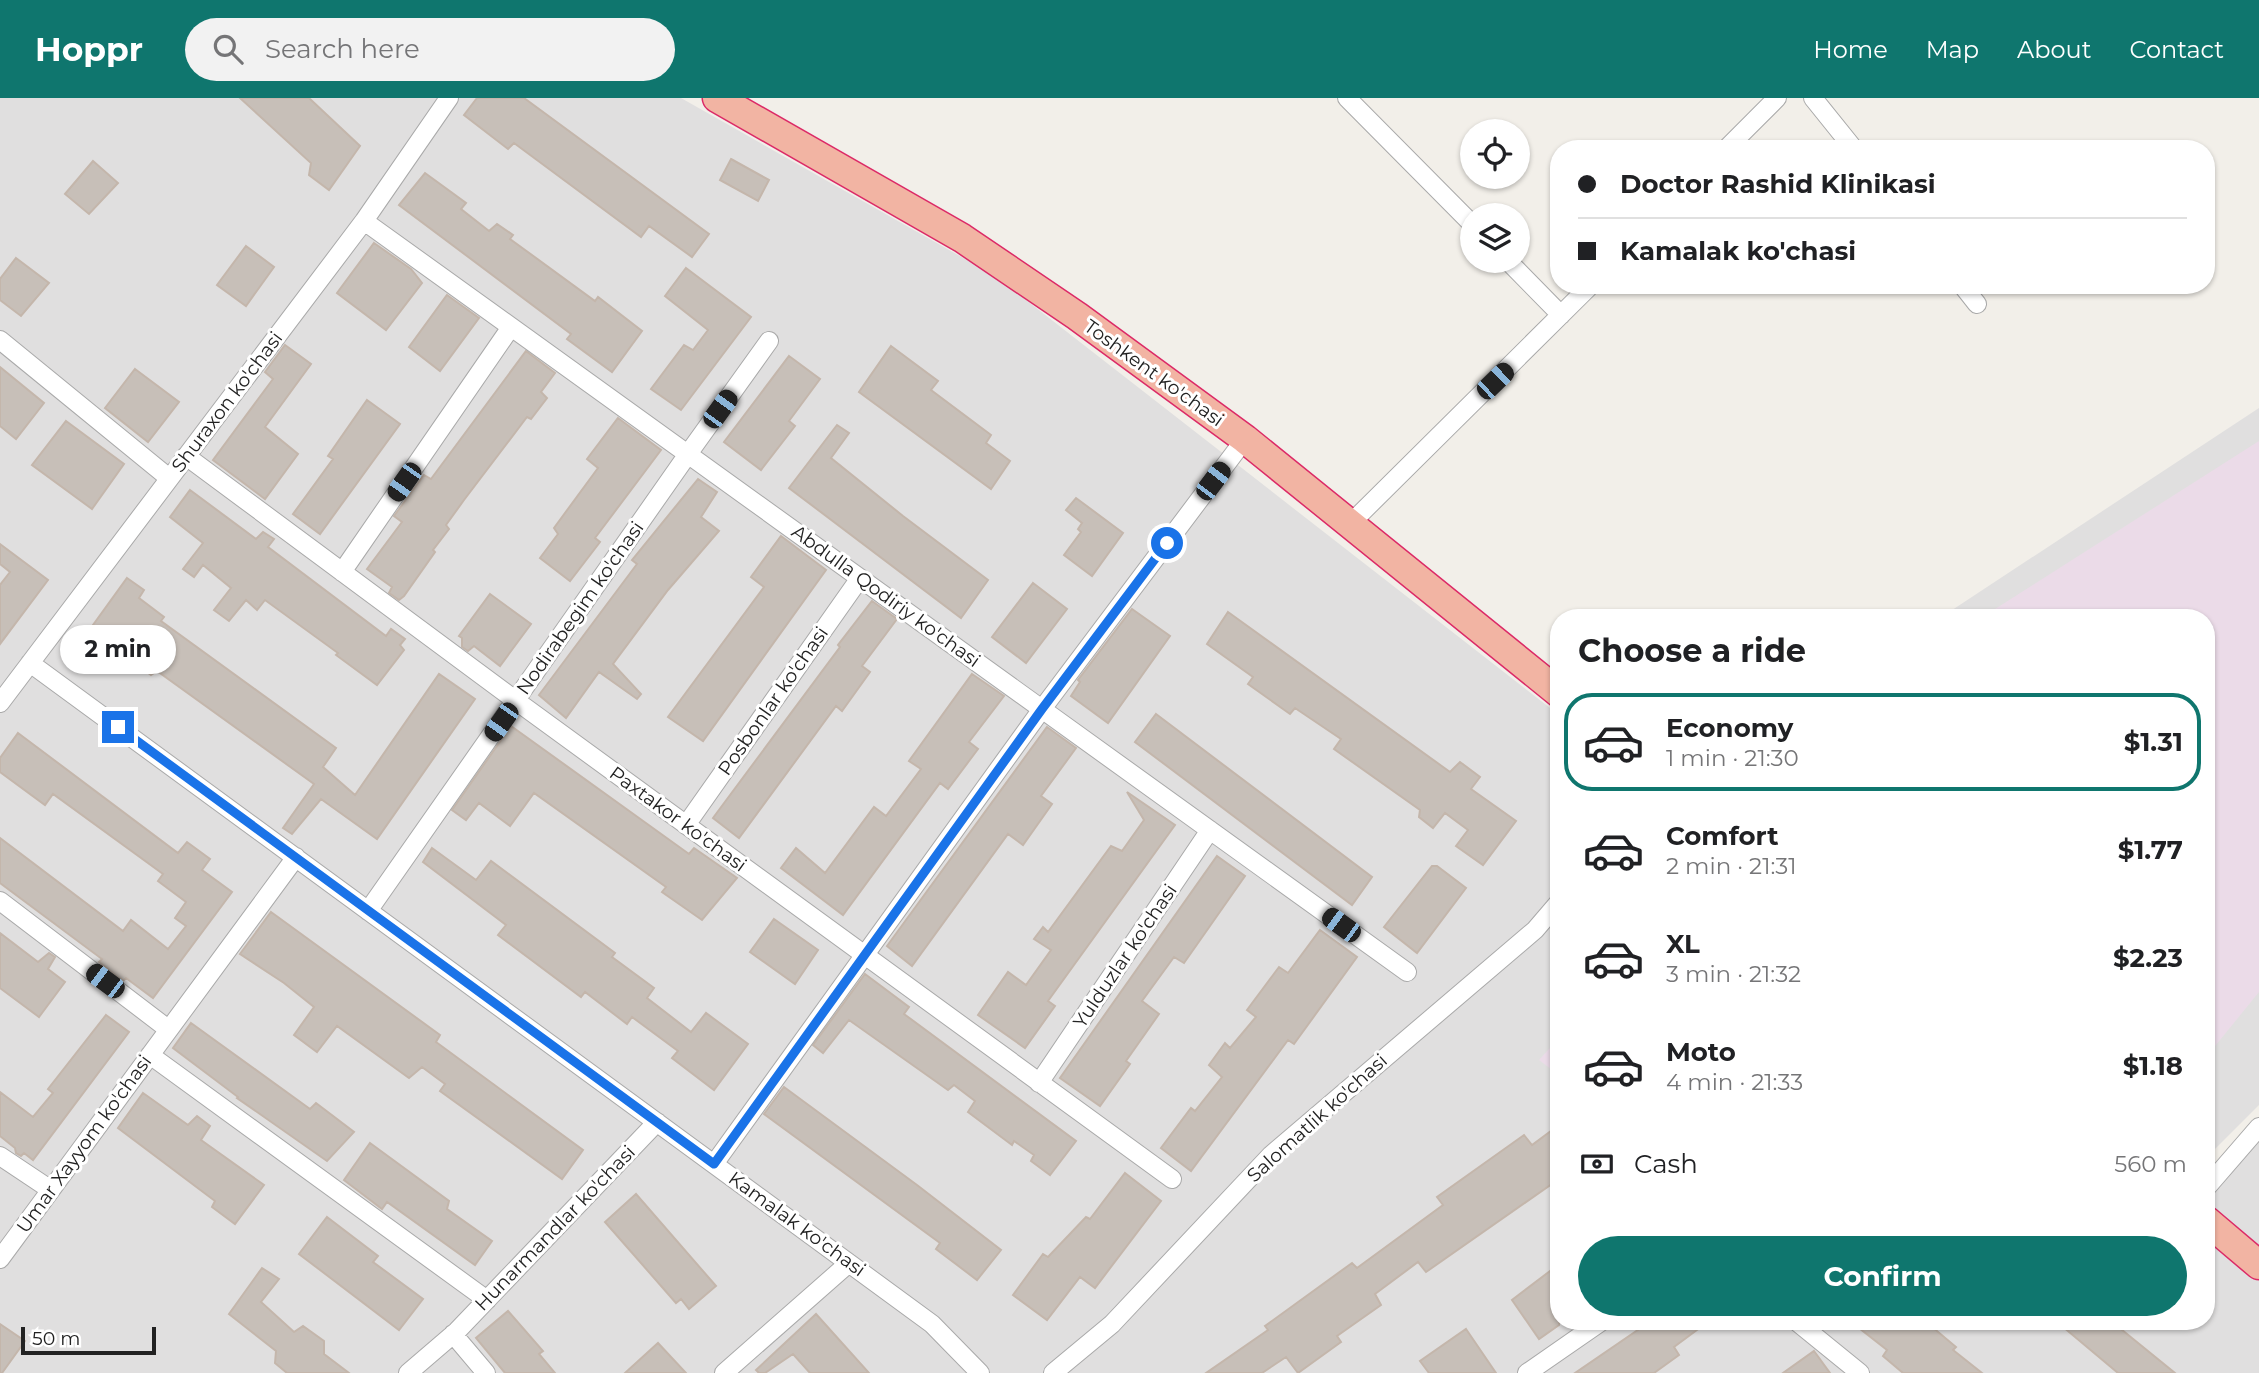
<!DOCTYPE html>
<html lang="en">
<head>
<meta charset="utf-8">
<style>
  :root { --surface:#fff; --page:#f2f2f2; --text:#202124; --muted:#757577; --line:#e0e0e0; --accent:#0f766e }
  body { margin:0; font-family:Montserrat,sans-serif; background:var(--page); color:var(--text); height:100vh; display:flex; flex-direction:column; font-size:26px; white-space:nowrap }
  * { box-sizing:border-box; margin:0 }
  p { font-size:23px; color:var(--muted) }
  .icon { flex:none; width:38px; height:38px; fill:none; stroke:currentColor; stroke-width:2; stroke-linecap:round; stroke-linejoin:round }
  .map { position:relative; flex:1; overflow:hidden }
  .side { position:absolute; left:1550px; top:511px; width:665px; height:721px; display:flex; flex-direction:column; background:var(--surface); border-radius:28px; box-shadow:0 2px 5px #0004 }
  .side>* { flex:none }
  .top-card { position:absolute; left:1550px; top:42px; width:665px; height:154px; border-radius:28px; box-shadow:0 2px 5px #0004; display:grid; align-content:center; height:154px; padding:0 28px; background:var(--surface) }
  .tools { position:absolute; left:1460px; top:21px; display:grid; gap:14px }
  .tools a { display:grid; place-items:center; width:70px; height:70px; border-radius:50%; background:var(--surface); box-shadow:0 2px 5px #0004; font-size:35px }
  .scale { position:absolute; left:21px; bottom:18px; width:135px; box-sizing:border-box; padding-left:7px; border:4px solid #222; border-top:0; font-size:19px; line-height:24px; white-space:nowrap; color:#222; -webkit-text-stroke:5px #fff; paint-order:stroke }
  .end { position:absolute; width:32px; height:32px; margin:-16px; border:9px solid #1a73e8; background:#fff; box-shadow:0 0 0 4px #fff }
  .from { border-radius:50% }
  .bubble { position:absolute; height:49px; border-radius:24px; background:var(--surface); box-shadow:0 2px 5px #0004; font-size:23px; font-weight:700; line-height:49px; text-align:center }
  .car { position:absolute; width:21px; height:42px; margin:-21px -10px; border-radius:9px; box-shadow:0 0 5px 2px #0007; background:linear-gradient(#222 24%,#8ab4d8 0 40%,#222 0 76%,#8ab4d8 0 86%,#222 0) }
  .top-card b { display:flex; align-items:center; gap:24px; height:66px; font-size:26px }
  .top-card b+b { border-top:2px solid var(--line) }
  .top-card i { width:18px; height:18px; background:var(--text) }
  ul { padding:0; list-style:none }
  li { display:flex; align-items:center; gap:21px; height:98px; margin:0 14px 10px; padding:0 14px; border:4px solid transparent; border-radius:28px }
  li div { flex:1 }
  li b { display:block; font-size:26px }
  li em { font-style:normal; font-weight:700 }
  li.selected { border-color:var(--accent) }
  li>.icon { width:63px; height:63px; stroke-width:1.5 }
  h2 { padding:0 28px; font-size:32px; line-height:84px }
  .pay { display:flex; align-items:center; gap:18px; height:77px; padding:0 28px; font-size:26px }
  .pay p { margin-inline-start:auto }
  .primary-button { display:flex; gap:14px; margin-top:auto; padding:14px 28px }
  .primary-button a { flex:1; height:80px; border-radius:42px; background:var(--accent); color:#fff; font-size:28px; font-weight:700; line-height:80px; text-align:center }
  header { display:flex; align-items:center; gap:42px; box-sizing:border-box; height:98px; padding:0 35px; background:var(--accent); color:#fff }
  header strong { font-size:33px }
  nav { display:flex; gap:38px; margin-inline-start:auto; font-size:24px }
  .search { width:490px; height:63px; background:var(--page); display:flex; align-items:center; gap:18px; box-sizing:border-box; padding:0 24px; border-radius:38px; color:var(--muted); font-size:26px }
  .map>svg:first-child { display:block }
  .residential { fill:#e0dfdf }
  .industrial { fill:#ebdbe8 }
  .building { fill:#c7bfb8; stroke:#c4b6ab; stroke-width:2 }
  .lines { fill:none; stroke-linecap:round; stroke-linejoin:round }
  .minor-casing { stroke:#a9a9a9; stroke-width:20 }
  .trunk-casing { stroke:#dc2a67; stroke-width:31 }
  .minor { stroke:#fff; stroke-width:18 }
  .trunk { stroke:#f2b4a3; stroke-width:28 }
  .route { stroke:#1a73e8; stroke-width:9 }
  .labels { text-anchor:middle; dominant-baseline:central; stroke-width:6; stroke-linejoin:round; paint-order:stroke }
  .street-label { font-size:19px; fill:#222; stroke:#fff }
</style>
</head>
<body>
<header>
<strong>Hoppr</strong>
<div class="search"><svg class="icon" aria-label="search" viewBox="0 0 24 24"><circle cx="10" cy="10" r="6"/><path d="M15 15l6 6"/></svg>Search here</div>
<nav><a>Home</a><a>Map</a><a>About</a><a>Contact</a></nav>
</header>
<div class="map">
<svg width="2259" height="1275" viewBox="0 0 2259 1275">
  <rect width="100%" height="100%" fill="#f2efe9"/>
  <path class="residential" d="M0 0H681L995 178 1559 617V1223H2207V1138L2259 1181V1275H0Z
    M2259 310V1007L2207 1059V520H1940Z
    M2259 1029V1164L2207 1123V1089Z"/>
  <path class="industrial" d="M2259 343V894L2207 958V520H1981Z
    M1559 940V977L1539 962Z"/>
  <path class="building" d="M240 0H309L360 48 329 92 309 77 311 65Z
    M477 0H524L709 136 692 159 649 128 641 139 514 45 508 51 464 17Z
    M731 61 769 82 758 103 720 82Z
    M93 63 118 85 89 116 65 96Z
    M425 75 466 105 461 111 489 133 497 126 513 137 510 141 595 203 598 199 642 233 612 274 567 241 571 236 399 107Z
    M374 145 411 171 422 185 386 232 337 195Z
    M246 148 274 169 246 208 217 187Z
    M16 160 49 185 21 218 0 202V181Z
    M686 170 751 219 681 312 651 291 684 247 693 252 708 232 665 198Z
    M447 197 479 220 440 273 409 249Z
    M285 247 311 266 265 329 298 356 265 401 213 362 273 281 265 274Z
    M891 248 938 283 931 292 991 337 986 345 1010 363 991 391 859 294Z
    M526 253 555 275 541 294 547 300 531 321 527 319 464 402 446 427 449 431 433 452 435 454 404 498 399 502 389 495 392 489 367 471 402 424 394 418 424 377 431 381Z
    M789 258 820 281 789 323 795 328 761 372 724 344Z
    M0 269 44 305 16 341 0 328Z
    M135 271 179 304 148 344 105 310Z
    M367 302 400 326 320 436 293 416 333 361 328 358Z
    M618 320 661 352 595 440 600 444 570 483 540 460 558 436 554 430 598 370 587 361Z
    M66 323 124 366 92 411 32 367Z
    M837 327 849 335 831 360 903 418 988 482 961 520 789 390Z
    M698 381 717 394 701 419 719 433 668 492 613 566 641 596 637 601 599 574 566 620 539 597 637 466 632 462Z
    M190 392 256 441 263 434 274 441 268 449 386 538 391 531 405 541 400 547 404 552 377 587 336 557 338 555 265 502 257 512 246 502 229 523 214 512 231 490 203 467 194 479 183 471 203 445 170 419Z
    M1076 400 1123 435 1092 478 1064 457 1081 434 1078 431 1082 425 1066 412Z
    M781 438 826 472 703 643 668 619 764 489 751 479Z
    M0 446 48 482 0 546V487L10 474 0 466Z
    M127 480 144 492 139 500 164 519 161 523 336 650 323 669 355 697 439 576 475 601 377 741 321 701 292 736 283 730 314 686 157 573 151 577 135 565 139 559 93 527Z
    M1033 485 1067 511 1026 565 992 539Z
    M490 496 531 526 500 568 474 548 468 553 462 549V540L459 538Z
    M872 503 897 521 862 568 870 574 842 613 836 608 739 740 713 720 840 549 838 547Z
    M1132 511 1170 538 1108 625 1071 598 1080 584 1078 582Z
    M1228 514 1450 674 1460 664 1480 679 1471 691 1516 723 1483 767 1456 748 1468 732 1445 715 1433 730 1419 719 1420 712 1334 651 1341 641 1295 610 1290 616 1248 586 1253 579 1207 546Z
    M972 576 1004 598 969 644 978 651 948 691 940 685 843 817 781 770 796 750 825 775 874 709 886 718 921 671 909 663Z
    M1156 616 1372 779 1352 807 1135 644Z
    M511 628 689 756 694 750 737 780 702 822 662 794 666 789 534 695 510 728 479 705 466 722 452 712Z
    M1047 629 1076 650 1041 698 1052 706 1023 747 1008 736 912 868 887 848Z
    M18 635 178 755 187 744 210 761 202 772 232 794 153 900 126 880 123 883 99 864 102 861 0 785V740L123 833 131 822 168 851 186 828 175 820 186 804 158 783 163 776 53 696 45 707 0 674V660Z
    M1127 694 1175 727 1048 903 1055 908 1025 950 978 917 1008 874 1026 887 1051 852 1034 841 1043 829 1048 834 1111 748 1122 753 1144 722Z
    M432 750 476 782 491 763 615 855 612 859 654 890 647 900 691 934 706 915 748 946 714 992 672 960 678 953 632 919 627 926 585 894 581 899 498 837 506 827 423 764Z
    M1217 758 1245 778 1184 865 1174 859 1142 903 1159 916 1126 963 1130 966 1100 1008 1060 980Z
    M1432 768H1437L1466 790 1417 855 1384 829Z
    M271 814 440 937 436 944 583 1052 562 1081 440 993 445 986 422 969 409 980 337 928 317 954 294 937 314 909 284 885 240 856Z
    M774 821 818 852 795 886 750 854Z
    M1320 832 1357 859 1294 946 1288 942 1191 1073 1161 1050 1191 1010 1195 1013 1222 979 1209 967 1225 945 1230 950 1256 919 1247 912 1279 869 1288 875Z
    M0 835 38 864 49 855 55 859 48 871 65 884 39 919 0 890Z
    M865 876 909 909 904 916 1076 1043 1050 1077 1031 1063 1034 1057 1014 1043 1012 1047 968 1014 975 1003 954 987 948 992 849 922 823 955 813 947Z
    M106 917 129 934 33 1062 24 1055 21 1058 16 1055 15 1050 0 1038V994L33 1019 53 995 48 991Z
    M191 925 310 1011 316 1005 354 1034 327 1063 237 1000 238 999 173 950Z
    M784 989 917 1087 1001 1152 977 1182 936 1151 940 1145 764 1016Z
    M143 995 188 1027 197 1018 210 1028 201 1042 264 1087 235 1126 212 1109 215 1103 118 1030Z
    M1559 1027V1081L1426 1174 1418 1164 1375 1196 1381 1207 1337 1238 1341 1244 1298 1275 1286 1259 1262 1275H1206L1268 1232 1265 1228 1352 1165 1357 1170 1443 1107 1437 1099 1524 1037 1532 1047Z
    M370 1045 449 1103 447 1111 492 1143 475 1167 387 1104 382 1111 344 1082Z
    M1125 1075 1161 1103 1095 1190 1080 1179 1047 1222 1013 1197 1043 1156 1048 1159 1086 1119 1090 1121Z
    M636 1096 716 1188 689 1211 681 1201 676 1205 605 1124Z
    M327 1119 378 1158 373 1164 423 1201 399 1232 299 1156Z
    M262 1170 279 1181 261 1204 294 1234 303 1228 324 1243V1256L349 1275H287L275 1265 276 1253 229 1216Z
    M1554 1170 1559 1178V1227L1539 1241 1512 1202Z
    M508 1213 543 1253 539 1256 555 1275H505L476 1240Z
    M816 1216 869 1275H810L793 1256 765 1275H759L756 1272Z
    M1651 1223H1709L1674 1249 1679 1257 1654 1275H1575Z
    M1850 1223H1925L1956 1249 1953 1252 1982 1275H1903L1883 1258 1887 1252Z
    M2056 1223H2111L2175 1275H2118Z
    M0 1226 25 1243 2 1275H0Z
    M1466 1231 1496 1275H1429L1420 1263Z
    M658 1245 686 1275H625Z
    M1814 1253 1830 1275H1783Z"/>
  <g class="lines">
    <g class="minor-casing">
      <path id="minor" d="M1347 0 1472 126
        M1813 0 1854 51
        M1726 51 1777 0
        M364 123 1407 874
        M1508 163 1561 217
        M1962 187 1977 206
        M0 242 169 380
        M186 358 515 602 1172 1081
        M1350 426 1591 187
        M342 474 511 229
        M30 565 932 1226 980 1275
        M0 605 364 123 449 0
        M686 727 860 480
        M0 803 168 931
        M368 813 688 356 769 243
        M150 957 487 1202
        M1039 985 1210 732
        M0 1058 51 1092
        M714 1066 1042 611 1245 341
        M2207 1089 2259 1029
        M0 1161 296 759
        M1796 1223 1860 1275
        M453 1236 486 1275
        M408 1275 457 1233 657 1024
        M724 1275 849 1165
        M1053 1275 1112 1226 1271 1057 1535 832 1559 804
        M1527 1275 1602 1223"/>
    </g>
    <g class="trunk-casing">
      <path id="trunk" d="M717 0 962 140 1077 218 1245 341 1559 595
        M2207 1123 2259 1167"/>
    </g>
    <use href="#minor" class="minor"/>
    <use href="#trunk" class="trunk"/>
  </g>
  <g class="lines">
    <path class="route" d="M118 629 714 1066 1042 611 1167 445"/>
  </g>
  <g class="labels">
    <g class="street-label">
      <text transform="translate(1154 275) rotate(36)">Toshkent ko'chasi</text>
      <text transform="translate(227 304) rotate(-53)">Shuraxon ko'chasi</text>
      <text transform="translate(886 498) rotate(36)">Abdulla Qodiriy ko'chasi</text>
      <text transform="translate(580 510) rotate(-55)">Nodirabegim ko'chasi</text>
      <text transform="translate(773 603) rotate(-55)">Posbonlar ko'chasi</text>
      <text transform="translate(678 721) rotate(36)">Paxtakor ko'chasi</text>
      <text transform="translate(1125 858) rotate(-56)">Yulduzlar ko'chasi</text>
      <text transform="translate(1317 1020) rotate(-42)">Salomatlik ko'chasi</text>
      <text transform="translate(84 1046) rotate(-54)">Umar Xayyom ko'chasi</text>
      <text transform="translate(797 1126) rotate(36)">Kamalak ko'chasi</text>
      <text transform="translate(555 1130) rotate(-46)">Hunarmandlar ko'chasi</text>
    </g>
  </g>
</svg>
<div class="tools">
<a><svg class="icon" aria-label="locate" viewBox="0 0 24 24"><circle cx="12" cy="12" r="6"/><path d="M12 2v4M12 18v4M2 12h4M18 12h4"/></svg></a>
<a><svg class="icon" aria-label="layers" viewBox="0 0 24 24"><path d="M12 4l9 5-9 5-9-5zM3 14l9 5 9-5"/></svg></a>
</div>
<div class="scale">50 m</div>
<i class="end from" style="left:1167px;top:445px"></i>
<i class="end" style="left:118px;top:629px"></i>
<div class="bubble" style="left:60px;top:527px;width:116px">2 min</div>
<i class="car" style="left:1495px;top:283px;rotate:46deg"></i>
<i class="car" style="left:720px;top:311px;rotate:36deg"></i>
<i class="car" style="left:1213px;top:383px;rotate:37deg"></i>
<i class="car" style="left:404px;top:384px;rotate:215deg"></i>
<i class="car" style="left:501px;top:624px;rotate:215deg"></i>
<i class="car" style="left:1341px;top:827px;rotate:306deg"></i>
<i class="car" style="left:105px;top:883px;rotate:307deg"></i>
<div class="top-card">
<b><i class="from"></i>Doctor Rashid Klinikasi</b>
<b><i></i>Kamalak ko'chasi</b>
</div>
<section class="side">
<h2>Choose a ride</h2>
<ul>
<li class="selected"><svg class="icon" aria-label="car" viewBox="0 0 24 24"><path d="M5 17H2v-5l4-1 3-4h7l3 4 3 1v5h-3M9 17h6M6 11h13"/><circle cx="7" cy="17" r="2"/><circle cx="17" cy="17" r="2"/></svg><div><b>Economy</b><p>1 min · 21:30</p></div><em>$1.31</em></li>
<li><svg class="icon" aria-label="car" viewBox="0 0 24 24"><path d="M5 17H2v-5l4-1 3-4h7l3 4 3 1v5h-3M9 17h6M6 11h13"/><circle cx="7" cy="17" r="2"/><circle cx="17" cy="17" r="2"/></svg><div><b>Comfort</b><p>2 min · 21:31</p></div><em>$1.77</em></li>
<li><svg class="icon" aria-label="car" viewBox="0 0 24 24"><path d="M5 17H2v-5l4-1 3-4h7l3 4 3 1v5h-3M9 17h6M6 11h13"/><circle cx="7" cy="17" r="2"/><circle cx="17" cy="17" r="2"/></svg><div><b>XL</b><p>3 min · 21:32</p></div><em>$2.23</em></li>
<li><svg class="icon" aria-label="car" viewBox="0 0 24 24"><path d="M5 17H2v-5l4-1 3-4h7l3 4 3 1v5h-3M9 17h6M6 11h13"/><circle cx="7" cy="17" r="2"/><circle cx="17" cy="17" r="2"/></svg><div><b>Moto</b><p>4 min · 21:33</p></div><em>$1.18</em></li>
</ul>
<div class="pay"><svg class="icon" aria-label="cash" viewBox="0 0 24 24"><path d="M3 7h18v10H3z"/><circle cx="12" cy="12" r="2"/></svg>Cash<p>560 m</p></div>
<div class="primary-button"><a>Confirm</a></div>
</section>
</div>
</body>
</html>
